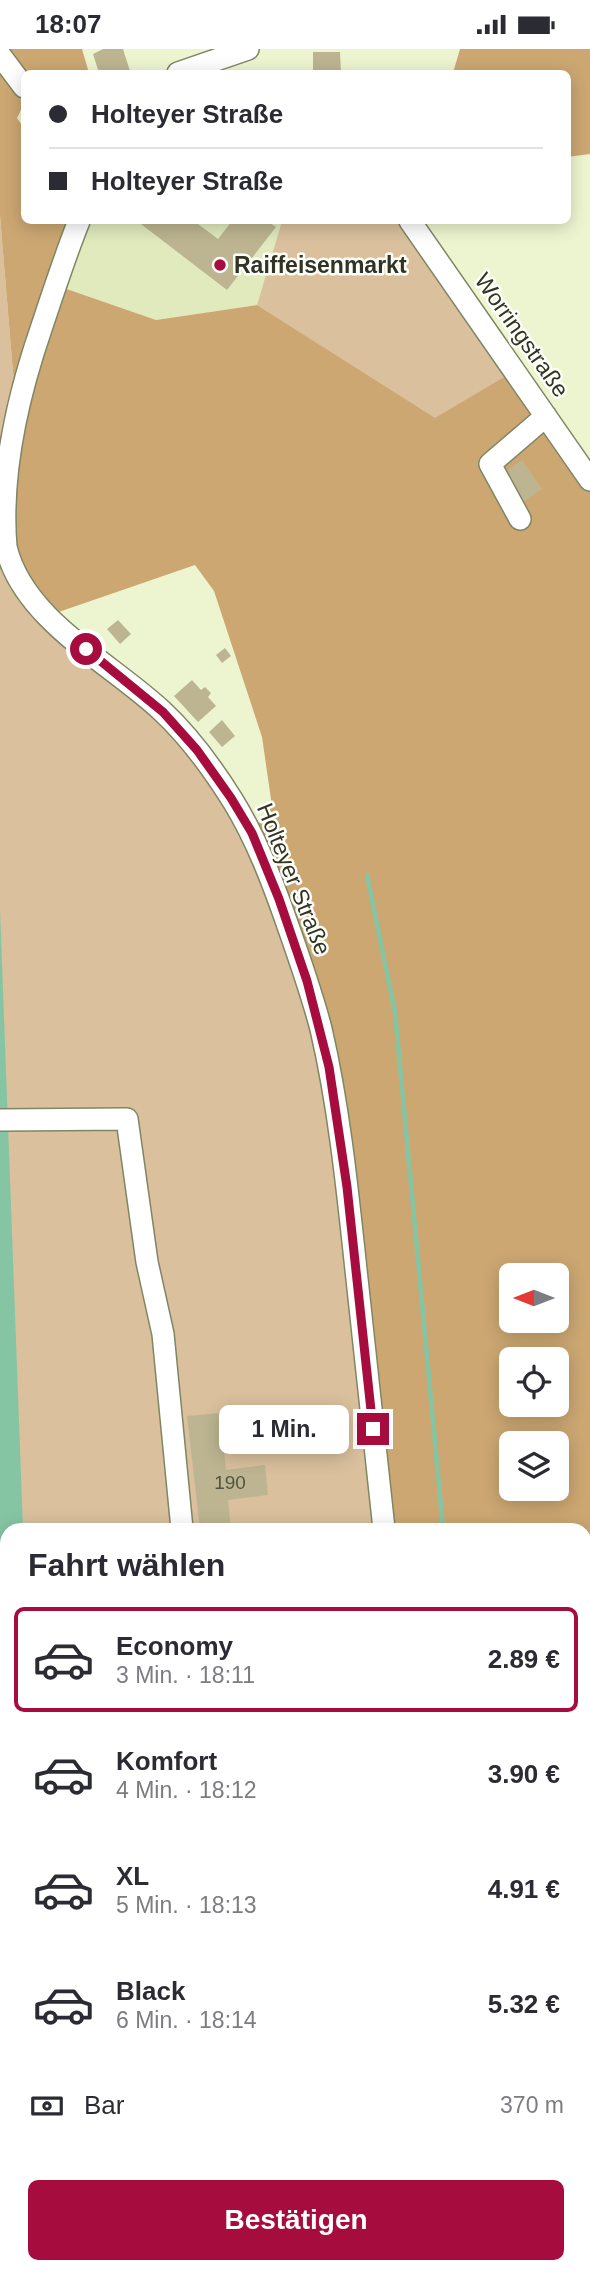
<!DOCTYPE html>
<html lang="de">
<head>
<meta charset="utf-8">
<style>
  :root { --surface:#fff; --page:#f2f2f3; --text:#2b2b33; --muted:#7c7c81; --line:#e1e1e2; --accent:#a60d3e }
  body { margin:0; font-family:Arial,sans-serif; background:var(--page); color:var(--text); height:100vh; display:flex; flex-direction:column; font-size:26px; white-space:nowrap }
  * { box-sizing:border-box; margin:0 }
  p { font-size:23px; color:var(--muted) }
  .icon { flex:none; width:38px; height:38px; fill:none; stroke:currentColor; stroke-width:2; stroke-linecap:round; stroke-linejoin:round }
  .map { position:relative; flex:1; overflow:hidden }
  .details { position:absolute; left:0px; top:1474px; width:592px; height:751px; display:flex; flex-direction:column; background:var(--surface); border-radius:21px 21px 0 0; box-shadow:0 4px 18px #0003 }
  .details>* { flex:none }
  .guide { position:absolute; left:21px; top:21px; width:550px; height:154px; border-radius:10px; box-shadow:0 4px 18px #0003; display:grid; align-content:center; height:154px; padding:0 28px; background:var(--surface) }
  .needle { width:46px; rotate:270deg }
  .controls { position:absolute; left:499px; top:1214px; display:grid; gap:14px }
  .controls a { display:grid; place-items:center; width:70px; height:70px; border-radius:10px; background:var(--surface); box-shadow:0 4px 18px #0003; font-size:35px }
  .end { position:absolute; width:32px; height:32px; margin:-16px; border:9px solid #a60d3e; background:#fff; box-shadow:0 0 0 4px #fff }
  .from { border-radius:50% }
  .bubble { position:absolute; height:49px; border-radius:10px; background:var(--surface); box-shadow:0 4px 18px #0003; font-size:23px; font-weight:800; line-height:49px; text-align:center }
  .guide b { display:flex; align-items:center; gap:24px; height:66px; font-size:26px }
  .guide b+b { border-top:2px solid var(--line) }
  .guide i { width:18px; height:18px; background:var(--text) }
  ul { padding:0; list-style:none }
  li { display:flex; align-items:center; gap:21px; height:105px; margin:0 14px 10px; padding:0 14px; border:4px solid transparent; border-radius:10px }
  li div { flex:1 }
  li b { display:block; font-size:26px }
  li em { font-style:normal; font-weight:800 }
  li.current { border-color:var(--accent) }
  li>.icon { width:63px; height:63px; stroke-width:1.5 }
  h2 { padding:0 28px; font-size:32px; line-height:84px }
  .pay { display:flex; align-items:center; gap:18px; height:77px; padding:0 28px; font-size:26px }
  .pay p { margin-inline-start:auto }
  .cta { display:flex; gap:14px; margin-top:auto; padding:14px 28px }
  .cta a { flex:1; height:80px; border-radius:10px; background:var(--accent); color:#fff; font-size:28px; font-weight:800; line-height:80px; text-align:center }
  .status { display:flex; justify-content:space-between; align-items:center; height:49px; padding:0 35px; background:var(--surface); direction:ltr }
  .status svg { height:19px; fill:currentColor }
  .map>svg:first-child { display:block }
  .built { fill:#e0eabd }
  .green { fill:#dac09d }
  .forest { fill:#cca772; fill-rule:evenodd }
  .water { fill:#86c5a3 }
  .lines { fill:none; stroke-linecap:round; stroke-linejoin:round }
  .stream { stroke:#86c5a3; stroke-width:4.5 }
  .building { fill:#bdb591 }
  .minor-casing { stroke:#7f8664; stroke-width:24 }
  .minor { stroke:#fff; stroke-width:21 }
  .route { stroke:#a60d3e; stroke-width:9 }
  .poi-dot { fill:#a60d3e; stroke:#fdfef7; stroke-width:2.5 }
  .labels { text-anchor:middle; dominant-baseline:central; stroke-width:5; stroke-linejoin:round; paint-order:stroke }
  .number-label { font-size:19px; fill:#535440 }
  .poi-label { font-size:23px; font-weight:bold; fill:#303325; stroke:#fdfef7; text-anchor:start }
  .street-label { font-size:23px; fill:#303325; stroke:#fdfef7 }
</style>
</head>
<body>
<div class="status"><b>18:07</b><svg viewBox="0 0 49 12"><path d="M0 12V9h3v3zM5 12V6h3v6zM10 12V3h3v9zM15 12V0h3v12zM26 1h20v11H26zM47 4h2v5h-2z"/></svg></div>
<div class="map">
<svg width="590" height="2223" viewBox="0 0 590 2223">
  <rect width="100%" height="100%" fill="#edf5d0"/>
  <path class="built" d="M82 172H282L257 256 156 271 58 237Z"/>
  <path class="green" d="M0 167 15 347 0 439Z
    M282 172H406L509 325 435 370 257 256Z
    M0 479 15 525 161 663 249 785 323 1015 379 1480H7V2217H183L190 2223H0Z"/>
  <path class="forest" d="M0 0H82L89 24H24Z
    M460 0H590V105L567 108V24H453Z
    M0 9C18 33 33 40 17 69L24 79V172H78L15 347 0 167Z
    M58 237 156 271 257 256 435 369 509 325 590 441V1740L584 1738V1480H389L333 1017 254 781 272 757 262 688 214 542 195 516 50 566 39 556 2 471ZM511 1227H556V1272H511ZM511 1311H556V1356H511ZM511 1395H556V1440H511Z
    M590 1858V1962C579 1934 583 1888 590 1858Z
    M590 2048V2223H537L542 2217H584V2060Z
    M206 2217H514L515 2219 535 2223H213Z"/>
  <path class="water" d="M0 860 23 1480H7V1530H1L0 1523Z"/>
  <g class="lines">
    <path class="stream" d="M367 826 395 963 443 1480"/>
  </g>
  <path class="building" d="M103 0H123L130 22 123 24H99L93 5Z
    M313 3H340L341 24H313Z
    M137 172H194L218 190 232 172H267L276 178 227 241Z
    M522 411 542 440 522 454 502 425Z
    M118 571 131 585 120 595 107 580Z
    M225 599 231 607 222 614 216 606Z
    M192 631 201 641 205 638 211 644 208 648 216 657 198 673 174 647Z
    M222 671 235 687 222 698 209 683Z
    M220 1364 226 1421 265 1416 268 1446 228 1451 231 1480H200L187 1367Z"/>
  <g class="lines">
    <g class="minor-casing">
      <path id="minor" d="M0 6 24 38
        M178 24 248 0
        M79 172C65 207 53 244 41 280 18 347 0 427 6 498 23 571 111 614 162 662 190 688 213 720 233 752 257 791 273 834 288 877 300 911 312 945 321 980 340 1062 348 1147 357 1230 366 1313 375 1397 384 1480
        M410 172 590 431
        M520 470 490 415 546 367
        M0 1071 127 1070 147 1213 163 1285 182 1480
        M584 1573 590 1578
        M584 1614 590 1602
        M7 1653H3L7 1795
        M0 1924 7 1885
        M0 2064 7 2074
        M0 2147H7
        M191 2217 198 2223
        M536 2217V2223
        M73 2223V2217"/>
    </g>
    <use href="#minor" class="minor"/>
  </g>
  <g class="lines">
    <path class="route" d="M86 600 163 663 197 701 231 749 252 784 279 850 307 932 329 1018 347 1138 373 1380"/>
  </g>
  <circle class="poi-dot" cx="220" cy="216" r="7"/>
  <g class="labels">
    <g class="number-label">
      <text x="230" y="1433">190</text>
    </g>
    <g class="poi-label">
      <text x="234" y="216">Raiffeisenmarkt</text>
    </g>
    <g class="street-label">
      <text transform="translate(522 286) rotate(55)">Worringstraße</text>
      <text transform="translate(294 830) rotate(68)">Holteyer Straße</text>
    </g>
  </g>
</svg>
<div class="controls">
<a><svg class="needle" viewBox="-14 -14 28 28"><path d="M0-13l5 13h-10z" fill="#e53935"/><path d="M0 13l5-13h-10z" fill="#7c7c81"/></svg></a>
<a><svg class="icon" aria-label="locate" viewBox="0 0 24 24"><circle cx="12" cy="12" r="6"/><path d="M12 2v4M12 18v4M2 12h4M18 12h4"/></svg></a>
<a><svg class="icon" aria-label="layers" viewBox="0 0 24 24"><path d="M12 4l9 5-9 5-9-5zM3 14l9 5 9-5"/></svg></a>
</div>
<i class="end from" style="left:86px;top:600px"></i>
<i class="end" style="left:373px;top:1380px"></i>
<div class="bubble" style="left:219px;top:1356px;width:130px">1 Min.</div>
<div class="guide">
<b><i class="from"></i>Holteyer Straße</b>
<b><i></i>Holteyer Straße</b>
</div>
<section class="details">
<h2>Fahrt wählen</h2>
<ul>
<li class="current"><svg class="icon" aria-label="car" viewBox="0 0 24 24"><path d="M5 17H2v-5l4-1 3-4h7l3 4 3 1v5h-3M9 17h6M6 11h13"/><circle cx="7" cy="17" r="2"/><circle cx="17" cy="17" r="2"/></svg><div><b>Economy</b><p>3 Min. · 18:11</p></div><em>2.89 €</em></li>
<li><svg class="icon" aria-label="car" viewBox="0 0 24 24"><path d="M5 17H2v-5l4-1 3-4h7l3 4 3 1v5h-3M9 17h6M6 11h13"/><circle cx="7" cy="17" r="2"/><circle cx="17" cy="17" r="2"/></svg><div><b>Komfort</b><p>4 Min. · 18:12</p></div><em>3.90 €</em></li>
<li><svg class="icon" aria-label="car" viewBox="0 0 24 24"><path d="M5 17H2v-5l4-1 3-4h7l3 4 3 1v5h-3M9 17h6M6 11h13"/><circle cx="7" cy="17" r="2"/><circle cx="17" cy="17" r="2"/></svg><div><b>XL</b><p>5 Min. · 18:13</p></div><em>4.91 €</em></li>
<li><svg class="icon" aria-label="car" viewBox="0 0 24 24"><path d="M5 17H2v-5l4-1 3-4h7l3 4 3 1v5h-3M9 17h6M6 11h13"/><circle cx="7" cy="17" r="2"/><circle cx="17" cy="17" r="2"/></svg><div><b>Black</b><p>6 Min. · 18:14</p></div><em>5.32 €</em></li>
</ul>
<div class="pay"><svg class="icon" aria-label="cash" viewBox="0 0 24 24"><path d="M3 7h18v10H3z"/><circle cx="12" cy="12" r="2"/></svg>Bar<p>370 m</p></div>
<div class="cta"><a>Bestätigen</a></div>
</section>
</div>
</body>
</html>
